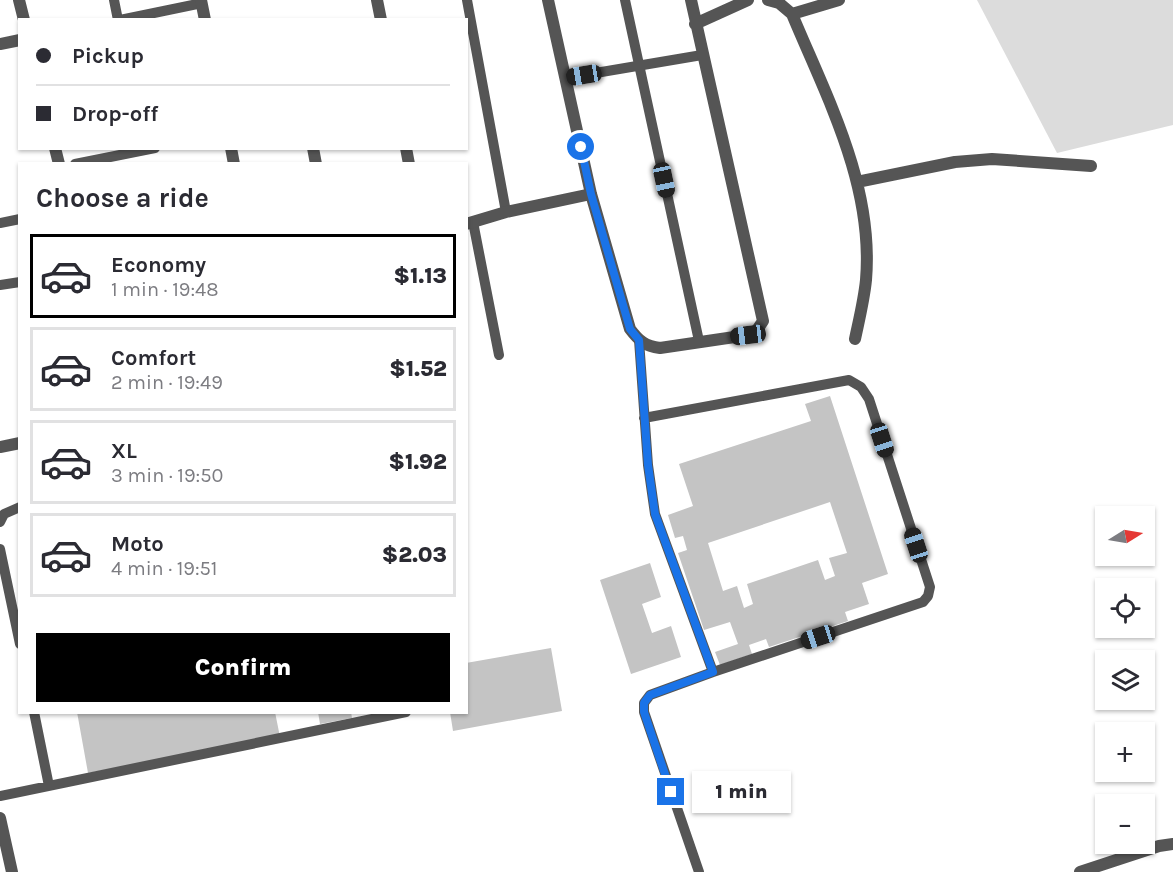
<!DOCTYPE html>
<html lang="en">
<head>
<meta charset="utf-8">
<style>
  :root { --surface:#fff; --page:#f2f2f3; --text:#2b2b33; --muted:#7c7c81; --line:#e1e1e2; --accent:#000 }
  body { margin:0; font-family:Karla,sans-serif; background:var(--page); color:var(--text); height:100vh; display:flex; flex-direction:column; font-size:22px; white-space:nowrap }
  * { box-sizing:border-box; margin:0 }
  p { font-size:20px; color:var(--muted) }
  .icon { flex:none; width:33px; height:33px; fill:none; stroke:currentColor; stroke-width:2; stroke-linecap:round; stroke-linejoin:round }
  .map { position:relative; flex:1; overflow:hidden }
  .sheet { position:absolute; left:18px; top:162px; width:450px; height:552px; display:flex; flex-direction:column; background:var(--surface); border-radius:0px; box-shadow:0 2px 4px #0004 }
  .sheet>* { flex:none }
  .top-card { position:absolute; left:18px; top:18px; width:450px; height:132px; border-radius:0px; box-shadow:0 2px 4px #0004; display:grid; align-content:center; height:132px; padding:0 18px; background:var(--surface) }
  .needle { width:39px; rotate:79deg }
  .buttons { position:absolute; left:1095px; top:506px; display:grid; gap:12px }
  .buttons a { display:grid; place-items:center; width:60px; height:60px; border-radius:0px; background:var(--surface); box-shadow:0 2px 4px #0004; font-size:30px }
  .end { position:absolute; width:27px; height:27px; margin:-14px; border:8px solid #1a73e8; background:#fff; box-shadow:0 0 0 3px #fff }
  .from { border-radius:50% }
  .bubble { position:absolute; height:42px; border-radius:0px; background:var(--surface); box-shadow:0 2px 4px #0004; font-size:20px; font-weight:800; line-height:42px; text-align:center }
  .car { position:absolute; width:18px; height:36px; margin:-18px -9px; border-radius:8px; box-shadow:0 0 4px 2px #0007; background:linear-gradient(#222 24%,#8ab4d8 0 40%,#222 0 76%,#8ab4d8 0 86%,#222 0) }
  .top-card b { display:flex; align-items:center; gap:21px; height:57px; font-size:22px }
  .top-card b+b { border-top:2px solid var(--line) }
  .top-card i { width:15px; height:15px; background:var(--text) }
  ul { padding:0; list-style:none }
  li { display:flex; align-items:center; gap:18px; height:84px; margin:0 12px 9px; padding:0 6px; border:3px solid var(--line); border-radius:0px }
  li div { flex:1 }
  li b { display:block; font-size:22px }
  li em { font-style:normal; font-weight:800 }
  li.active { border-color:var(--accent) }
  li>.icon { width:54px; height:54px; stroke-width:1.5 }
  h2 { padding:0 18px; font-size:27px; line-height:72px }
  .cta { display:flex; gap:12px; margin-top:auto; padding:12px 18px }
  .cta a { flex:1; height:69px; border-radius:0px; background:var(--accent); color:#fff; font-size:24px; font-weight:800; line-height:69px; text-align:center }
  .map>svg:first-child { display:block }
  .green { fill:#dcdcdc }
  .building { fill:#c4c4c4; fill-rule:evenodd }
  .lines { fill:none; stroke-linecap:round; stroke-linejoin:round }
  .service { stroke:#555; stroke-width:10 }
  .minor { stroke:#555; stroke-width:12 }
  .route { stroke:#1a73e8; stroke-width:8 }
</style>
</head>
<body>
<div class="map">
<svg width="1173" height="872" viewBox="0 0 1173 872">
  <rect width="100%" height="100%" fill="#fff"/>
  <path class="green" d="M977 0H1173V125L1057 153Z"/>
  <path class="building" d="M830 396 888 574 862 583 869 604 845 612 848 621 769 647 766 639 749 645 752 654 720 665 715 652 738 644 730 622 704 630 678 553 687 550 683 536 675 538 668 515 693 506 679 464 811 421 805 404ZM830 502 847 553 829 558 835 576 825 580 818 560 747 584 753 604 744 608 737 586 723 591 708 543Z
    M650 563 661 597 642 604 652 633 671 626 681 657 631 674 600 580Z
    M551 648 562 711 453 731 450 712H466V663Z
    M77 712H275L280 737 88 773Z
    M318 712H351L352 718 320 724Z"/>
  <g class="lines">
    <path class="service" d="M114 0 118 20
      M467 0 506 212
      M625 0 699 341
      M120 20 202 3
      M566 78 702 55
      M75 164 155 148
      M473 222 499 355
      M0 223 20 219
      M0 285 20 282
      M639 340 648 465 655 514 713 672
      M644 418 849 380 861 387 869 399 930 587 928 596 923 602 713 672 650 695 644 703V712L699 872
      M0 522 4 514 20 507
      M0 549 20 644
      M34 712 49 786
      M0 796 406 712"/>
    <path class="minor" d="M19 0 24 20
      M201 0 205 20
      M377 0 381 20
      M548 0 591 194 630 329C639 341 645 346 660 348L748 335 757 330 763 321 691 0
      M768 0 779 3 792 14C827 98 874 185 866 280 864 300 859 320 855 339
      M792 14 839 0
      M695 24 748 0
      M0 44 20 40
      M55 148 59 164
      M231 148 234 164
      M313 148 316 164
      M406 148 409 164
      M857 182 955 162 992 159 1091 166
      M466 224 506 212 591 194
      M0 447 20 443
      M0 818 12 872
      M1080 872 1159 846 1173 844"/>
  </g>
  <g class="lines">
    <path class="route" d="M581 147 591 194 630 329 639 340 648 465 655 514 713 672 650 695 644 703V712L671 792"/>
  </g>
</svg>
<div class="buttons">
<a><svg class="needle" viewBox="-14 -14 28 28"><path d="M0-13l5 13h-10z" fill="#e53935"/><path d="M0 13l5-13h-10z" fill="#7c7c81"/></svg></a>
<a><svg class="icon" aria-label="locate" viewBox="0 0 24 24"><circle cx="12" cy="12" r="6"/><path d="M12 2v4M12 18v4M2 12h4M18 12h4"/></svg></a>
<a><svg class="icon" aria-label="layers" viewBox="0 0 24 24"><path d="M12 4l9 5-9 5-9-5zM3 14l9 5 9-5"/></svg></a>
<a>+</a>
<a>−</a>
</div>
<i class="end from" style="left:581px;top:147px"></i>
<i class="end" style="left:671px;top:792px"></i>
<div class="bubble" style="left:692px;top:771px;width:99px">1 min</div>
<i class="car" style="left:584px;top:75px;rotate:261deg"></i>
<i class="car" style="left:664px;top:180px;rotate:168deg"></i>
<i class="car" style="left:748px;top:335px;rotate:263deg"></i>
<i class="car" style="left:882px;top:440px;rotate:162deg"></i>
<i class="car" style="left:916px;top:545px;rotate:342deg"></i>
<i class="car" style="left:818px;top:637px;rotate:252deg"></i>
<div class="top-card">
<b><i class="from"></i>Pickup</b>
<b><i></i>Drop-off</b>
</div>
<section class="sheet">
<h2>Choose a ride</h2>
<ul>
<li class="active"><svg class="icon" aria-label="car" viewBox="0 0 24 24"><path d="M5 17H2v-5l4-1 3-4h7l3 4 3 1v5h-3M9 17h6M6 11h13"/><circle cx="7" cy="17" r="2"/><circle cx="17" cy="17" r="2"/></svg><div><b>Economy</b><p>1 min · 19:48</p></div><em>$1.13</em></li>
<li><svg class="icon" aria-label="car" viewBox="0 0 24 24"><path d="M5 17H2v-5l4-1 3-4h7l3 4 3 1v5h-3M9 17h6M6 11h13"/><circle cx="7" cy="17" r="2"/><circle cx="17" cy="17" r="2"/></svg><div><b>Comfort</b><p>2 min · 19:49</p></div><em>$1.52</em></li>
<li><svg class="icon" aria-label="car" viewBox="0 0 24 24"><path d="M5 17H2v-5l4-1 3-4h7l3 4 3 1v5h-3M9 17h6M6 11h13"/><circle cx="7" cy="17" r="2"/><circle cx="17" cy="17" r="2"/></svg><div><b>XL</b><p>3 min · 19:50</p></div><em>$1.92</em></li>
<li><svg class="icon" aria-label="car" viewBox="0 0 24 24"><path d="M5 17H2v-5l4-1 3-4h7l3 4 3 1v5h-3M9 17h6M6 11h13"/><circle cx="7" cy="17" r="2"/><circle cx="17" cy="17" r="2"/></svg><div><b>Moto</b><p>4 min · 19:51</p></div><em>$2.03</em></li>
</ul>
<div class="cta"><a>Confirm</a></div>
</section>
</div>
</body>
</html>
